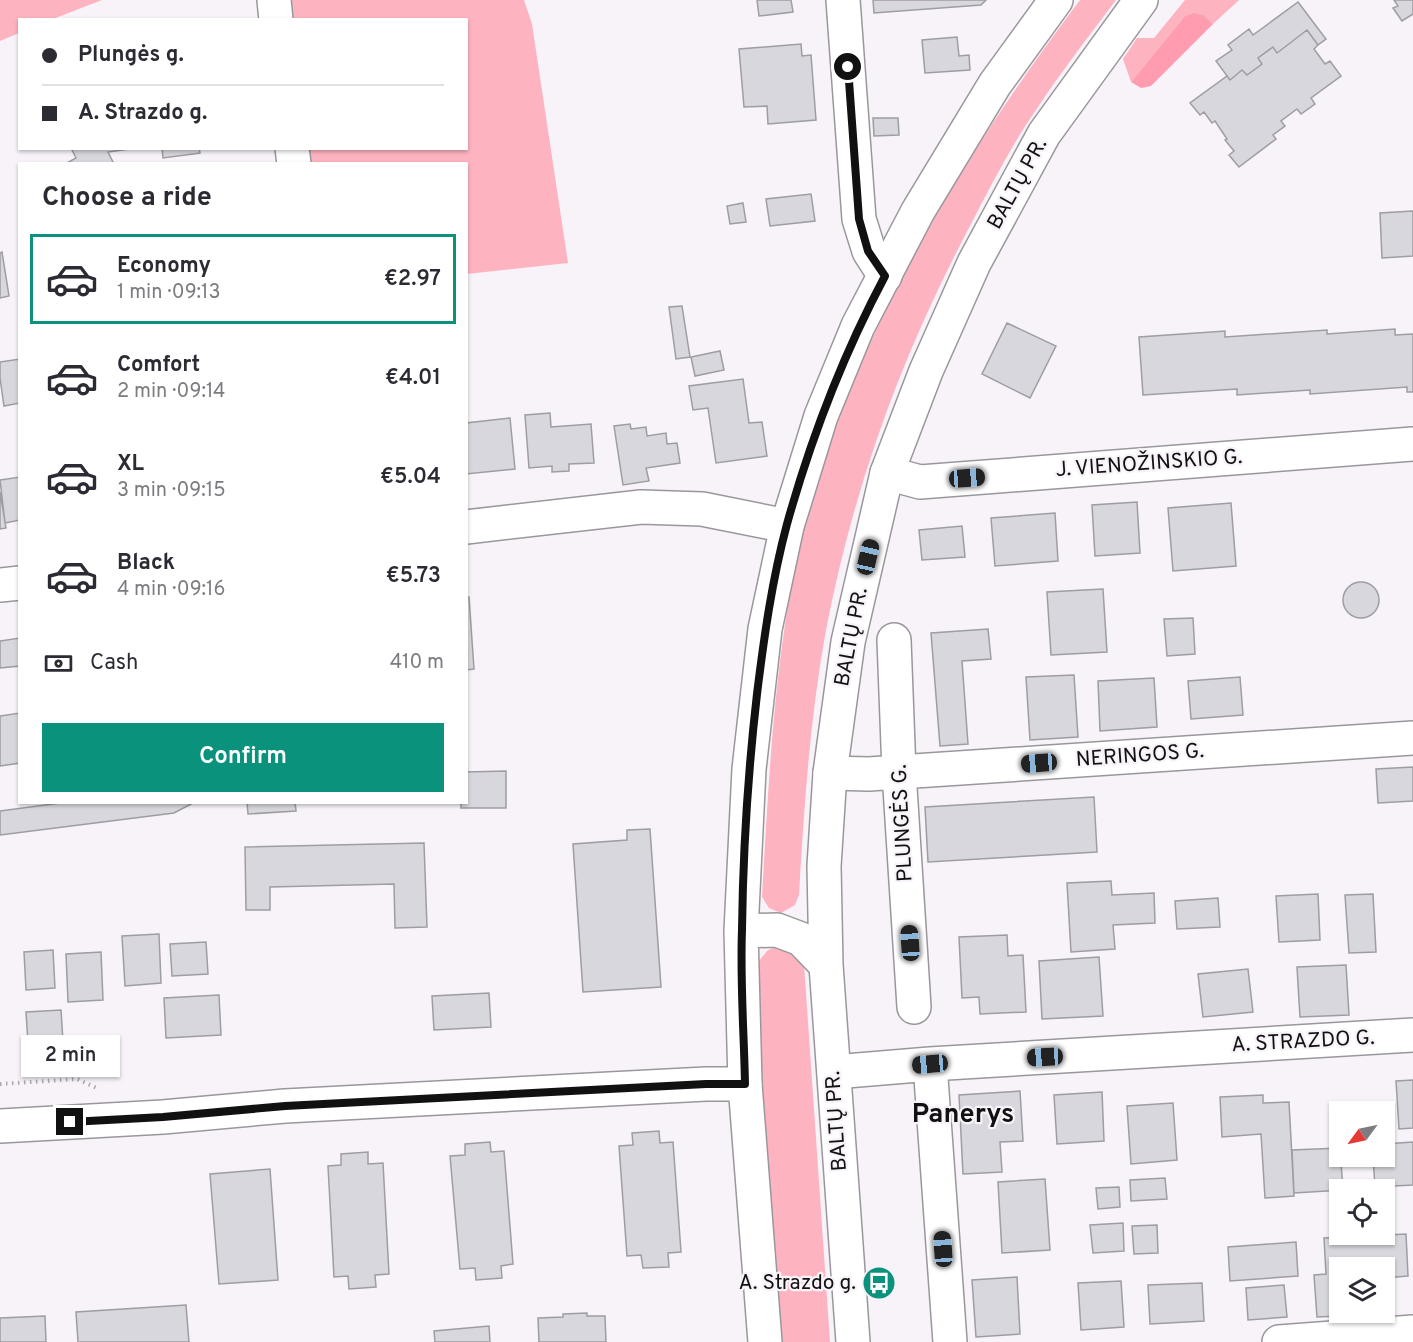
<!DOCTYPE html>
<html lang="en">
<head>
<meta charset="utf-8">
<style>
  :root { --surface:#fff; --page:#f2f2f3; --text:#2b2b33; --muted:#7c7c81; --line:#e1e1e2; --accent:#0b927d }
  body { margin:0; font-family:Overpass,sans-serif; background:var(--page); color:var(--text); height:100vh; display:flex; flex-direction:column; font-size:22px; white-space:nowrap }
  * { box-sizing:border-box; margin:0 }
  p { font-size:20px; color:var(--muted) }
  .icon { flex:none; width:33px; height:33px; fill:none; stroke:currentColor; stroke-width:2; stroke-linecap:round; stroke-linejoin:round }
  .map { position:relative; flex:1; overflow:hidden }
  .details { position:absolute; left:18px; top:162px; width:450px; height:642px; display:flex; flex-direction:column; background:var(--surface); border-radius:0px; box-shadow:0 2px 4px #0004 }
  .details>* { flex:none }
  .top-card { position:absolute; left:18px; top:18px; width:450px; height:132px; border-radius:0px; box-shadow:0 2px 4px #0004; display:grid; align-content:center; height:132px; padding:0 24px; background:var(--surface) }
  .needle { width:39px; rotate:237deg }
  .controls { position:absolute; left:1329px; top:1101px; display:grid; gap:12px }
  .controls a { display:grid; place-items:center; width:66px; height:66px; border-radius:0px; background:var(--surface); box-shadow:0 2px 4px #0004; font-size:30px }
  .end { position:absolute; width:27px; height:27px; margin:-14px; border:8px solid #121112; background:#fff; box-shadow:0 0 0 3px #fff }
  .from { border-radius:50% }
  .bubble { position:absolute; height:42px; border-radius:0px; background:var(--surface); box-shadow:0 2px 4px #0004; font-size:20px; font-weight:600; line-height:42px; text-align:center }
  .car { position:absolute; width:18px; height:36px; margin:-18px -9px; border-radius:8px; box-shadow:0 0 4px 2px #0007; background:linear-gradient(#222 24%,#8ab4d8 0 40%,#222 0 76%,#8ab4d8 0 86%,#222 0) }
  .top-card b { display:flex; align-items:center; gap:21px; height:57px; font-size:22px }
  .top-card b+b { border-top:2px solid var(--line) }
  .top-card i { width:15px; height:15px; background:var(--text) }
  ul { padding:0; list-style:none }
  li { display:flex; align-items:center; gap:18px; height:90px; margin:0 12px 9px; padding:0 12px; border:3px solid transparent; border-radius:0px }
  li div { flex:1 }
  li b { display:block; font-size:22px }
  li em { font-style:normal; font-weight:600 }
  li.selected { border-color:var(--accent) }
  li>.icon { width:54px; height:54px; stroke-width:1.5 }
  h2 { padding:0 24px; font-size:27px; line-height:72px }
  .pay { display:flex; align-items:center; gap:15px; height:66px; padding:0 24px; font-size:22px }
  .pay p { margin-inline-start:auto }
  .button { display:flex; gap:12px; margin-top:auto; padding:12px 24px }
  .button a { flex:1; height:69px; border-radius:0px; background:var(--accent); color:#fff; font-size:24px; font-weight:600; line-height:69px; text-align:center }
  .map>svg:first-child { display:block }
  .green { fill:#feb3c1 }
  .forest { fill:#ff9cb0 }
  .building { fill:#d7d7dd; stroke:#9d9da3; stroke-width:1.5 }
  .lines { fill:none; stroke-linecap:round; stroke-linejoin:round }
  .street-casing { stroke:#9a979c; stroke-width:36 }
  .secondary-casing { stroke:#9a979c; stroke-width:36 }
  .primary-casing { stroke:#9a979c; stroke-width:36 }
  .path { stroke:#aba8ac; stroke-width:4; stroke-dasharray:1.5 4.5; stroke-linecap:butt }
  .street { stroke:#fff; stroke-width:33 }
  .secondary { stroke:#fff; stroke-width:33 }
  .primary { stroke:#fff; stroke-width:33 }
  .route { stroke:#121112; stroke-width:8 }
  .labels { text-anchor:middle; dominant-baseline:central; stroke-width:4.5; stroke-linejoin:round; paint-order:stroke }
  .street-label { font-size:21px; fill:#121112; stroke:#f7f3f9 }
  .poi-label { font-size:21px; fill:#121112; stroke:#f7f3f9; text-anchor:end }
  .district-label { font-size:27px; font-weight:bold; fill:#121112; stroke:#f7f3f9 }
</style>
</head>
<body>
<div class="map">
<svg width="1413" height="1342" viewBox="0 0 1413 1342">
  <rect width="100%" height="100%" fill="#f7f3f9"/>
  <path class="green" d="M0 0H102L53 19 20 20 19 33 0 41Z
    M274 0H524L532 24 568 263 467 274 466 164 294 163 292 149 466 148V20L276 19Z
    M1080 0H1116C1089 36 1061 72 1036 110 1011 146 991 185 971 224 902 354 854 485 826 630 810 717 804 807 799 895L795 905 781 913 769 908 762 897C769 773 775 649 803 528 813 487 828 447 843 408 900 260 985 126 1080 0Z
    M1185 0H1239L1213 24 1205 16 1184 17 1131 82 1123 59 1137 38H1154Z
    M784 944 804 964 830 1342H782L759 1036 758 962 768 950Z"/>
  <path class="forest" d="M1194 13 1205 16 1213 24 1151 86 1141 88 1131 82 1184 17Z"/>
  <path class="building" d="M757 0H791L793 12 759 16Z
    M873 0H986L981 5 874 13Z
    M1394 0H1413V14L1402 21 1393 8 1398 6Z
    M1298 2 1326 39 1318 45 1307 30 1277 53 1273 47 1258 58 1262 64 1247 75 1242 70 1230 80 1216 61 1232 50 1228 45 1249 29 1253 35Z
    M1307 30 1318 45 1314 49 1325 64 1330 61 1341 76 1311 98 1315 104 1301 114 1297 109 1281 121 1285 126 1273 135 1276 139 1239 167 1229 155 1234 151 1225 140 1227 139 1215 121 1212 123 1204 112 1200 115 1190 103 1227 76 1230 80 1242 70 1247 75 1262 64 1258 58 1273 47 1277 53Z
    M957 37 959 56 969 55 970 70 925 73 922 40Z
    M801 44 802 56 811 55 816 120 768 124 767 106 744 107 739 49Z
    M873 118H898L899 135 874 136Z
    M71 148H129V149L108 152 114 164H65L76 158Z
    M162 148H199L200 153 163 158Z
    M811 194 815 221 770 226 766 199Z
    M743 203 746 222 730 224 727 206Z
    M1413 211V256L1382 258 1380 213Z
    M2 252 9 296 0 298V253Z
    M682 306 690 357 676 359 669 307Z
    M1007 323 1056 346 1030 398 982 374Z
    M1395 329V335L1413 334V392H1407V387L1310 394V390L1237 395V389L1143 395 1139 337 1225 331V337L1327 330V334Z
    M720 351 724 370 695 376 691 357Z
    M20 359V403L4 406 0 378V362Z
    M743 379 749 423 762 422 767 456 716 463 708 408 693 410 689 386Z
    M550 413 551 427 591 424 594 463 569 464V471L552 472V466L529 468 525 415Z
    M510 418 515 469 466 474V423Z
    M630 424 631 429 646 427 647 436 666 433 667 444 677 443 680 463 646 468 649 481 623 485 614 426Z
    M20 477V520L5 523 0 480Z
    M0 492 6 528 0 529Z
    M1137 502 1140 553 1095 556 1092 505Z
    M1231 503 1236 566 1173 571 1168 508Z
    M1055 513 1058 561 995 566 991 518Z
    M962 526 965 557 922 560 919 530Z
    M1343 600a18 18 0 1 1 36 0a18 18 0 1 1-36 0Z
    M1103 589 1107 652 1051 655 1047 592Z
    M466 597H469L474 669 466 670Z
    M1193 618 1195 654 1167 656 1164 619Z
    M988 629 991 659 962 661 968 744 940 746 931 633Z
    M20 638V666L0 668V641Z
    M1074 675 1078 737 1030 740 1026 677Z
    M1240 677 1243 715 1191 719 1188 681Z
    M1154 678 1157 727 1100 731 1098 681Z
    M20 713V763L0 766V716Z
    M1413 767V801L1378 803 1376 769Z
    M506 771V808H461V802H466V772Z
    M1094 797 1097 852 928 862 925 807Z
    M68 802H195L174 813 0 835V811Z
    M247 802H295L296 811 248 814Z
    M650 829 661 987 583 992 573 844 627 840V830Z
    M424 843 427 927 395 928 394 884 270 887V910H246L245 847Z
    M1111 881 1112 895 1154 893 1155 923 1113 925 1115 949 1071 952 1067 883Z
    M1318 894 1320 940 1279 942 1276 896Z
    M1373 894 1376 952 1349 953 1345 895Z
    M1218 898 1220 927 1177 929 1175 901Z
    M159 934 161 983 125 986 122 936Z
    M1007 935 1008 956 1023 955 1026 1012 980 1014 979 997 962 998 959 937Z
    M206 942 208 974 172 976 170 944Z
    M53 950 55 988 26 990 24 952Z
    M101 952 103 1000 68 1002 66 954Z
    M1099 957 1103 1016 1042 1019 1039 961Z
    M1346 965 1349 1015 1300 1017 1297 967Z
    M1248 969 1253 1012 1203 1017 1198 974Z
    M489 993 491 1027 434 1030 432 996Z
    M219 995 221 1035 166 1038 164 998Z
    M61 1010 63 1041 28 1043 26 1012Z
    M1413 1080V1128L1399 1129 1396 1081Z
    M1020 1091 1023 1141 1000 1142 1002 1172 963 1174 959 1095Z
    M1102 1092 1104 1141 1057 1144 1054 1095Z
    M1263 1095V1103L1289 1102 1294 1196 1265 1198 1261 1134 1222 1137 1220 1097Z
    M1173 1103 1177 1160 1131 1164 1127 1106Z
    M659 1131 660 1143 673 1142 681 1252 668 1253 669 1267 643 1268 641 1255 627 1256 619 1146 633 1145 632 1133Z
    M490 1142 491 1152 504 1151 513 1264 501 1266 502 1278 476 1280 475 1268 460 1269 450 1156 465 1155V1144Z
    M1413 1142V1185L1375 1187 1373 1156H1384V1144Z
    M1340 1148 1343 1190 1294 1193 1292 1150Z
    M368 1152V1164L383 1163 389 1274 375 1275 376 1287 349 1289 348 1276 334 1277 328 1166 341 1165V1154Z
    M270 1169 278 1280 219 1284 210 1174Z
    M1165 1178 1167 1199 1131 1201 1130 1180Z
    M1045 1179 1050 1250 1002 1253 998 1182Z
    M1119 1187 1120 1207 1098 1209 1096 1188Z
    M1123 1223 1124 1251 1093 1253 1090 1225Z
    M1157 1225 1158 1253 1134 1254 1132 1226Z
    M1406 1234 1408 1276 1384 1278V1268H1340V1312H1360V1315L1317 1317 1314 1275 1326 1274 1324 1238Z
    M1296 1242 1298 1276 1230 1281 1228 1247Z
    M1017 1277 1020 1334 976 1337 972 1280Z
    M1121 1281 1124 1327 1081 1330 1078 1283Z
    M1202 1283 1204 1321 1150 1324 1148 1285Z
    M1284 1285 1287 1317 1248 1320 1246 1288Z
    M186 1305 189 1342H78L76 1312Z
    M587 1313V1316H605L606 1342H539L538 1318 563 1317V1314Z
    M45 1316 46 1342H0V1318Z
    M489 1326 490 1342H435L434 1331Z"/>
  <g class="lines">
    <g class="street-casing">
      <path id="street" d="M274 0 276 20
        M843 0 859 219 869 251 885 276
        M292 148 294 164
        M887 473 920 482 1413 444
        M466 527 641 507 702 509 787 526
        M0 585 20 583
        M894 640 899 772 914 1007
        M830 773 869 774 1413 738
        M930 1064 950 1342
        M834 1072 930 1064 1413 1035
        M1279 1342 1413 1332"/>
    </g>
    <g class="secondary-casing">
      <path id="secondary" d="M0 1126 163 1117 285 1106 706 1084H745"/>
    </g>
    <g class="primary-casing">
      <path id="primary" d="M741 931 777 930 801 939 826 965
        M765 1342 745 1084 741 931 749 769 765 629 787 526 821 416 858 326 918 211 995 84 1056 0
        M853 1342 826 965 824 866 830 773 848 642 887 473 926 371 974 263 1044 134 1141 0"/>
    </g>
    <path class="path" d="M0 1084 77 1079 99 1089"/>
    <use href="#street" class="street"/>
    <use href="#secondary" class="secondary"/>
    <use href="#primary" class="primary"/>
  </g>
  <g class="lines">
    <path class="route" d="M70 1122 163 1117 285 1106 706 1084H745C744 1033 740 981 742 930 743 851 748 772 757 694 764 637 772 580 787 524 811 438 843 355 885 276L868 251 859 219 848 67"/>
  </g>
  <defs>
    <g id="bus-disc" transform="scale(1.725)"><circle r="9.5" fill="#0b927d" stroke="#f7f3f9"/><path d="M-5-6H5V4H4V6H2V4H-2V6H-4V4H-5ZM-3.5-4V0h7V-4ZM-3.5 1.2v1.5H-2V1.2ZM2 1.2v1.5H3.5V1.2Z" fill="#fff"/></g>
  </defs>
  <g fill-rule="evenodd">
    <use href="#bus-disc" x="879" y="1283"/>
  </g>
  <g class="labels">
    <g class="street-label">
      <text transform="translate(1018 184) rotate(-61)">BALTŲ PR.</text>
      <text transform="translate(1149 464) rotate(-4)">J. VIENOŽINSKIO G.</text>
      <text transform="translate(852 637) rotate(-79)">BALTŲ PR.</text>
      <text transform="translate(1140 756) rotate(-4)">NERINGOS G.</text>
      <text transform="translate(903 823) rotate(-93)">PLUNGĖS G.</text>
      <text transform="translate(1303 1042) rotate(-3)">A. STRAZDO G.</text>
      <text transform="translate(837 1121) rotate(-94)">BALTŲ PR.</text>
    </g>
    <g class="poi-label">
      <text x="856" y="1283">A. Strazdo g.</text>
    </g>
    <g class="district-label">
      <text x="963" y="1115">Panerys</text>
    </g>
  </g>
</svg>
<div class="controls">
<a><svg class="needle" viewBox="-14 -14 28 28"><path d="M0-13l5 13h-10z" fill="#e53935"/><path d="M0 13l5-13h-10z" fill="#7c7c81"/></svg></a>
<a><svg class="icon" aria-label="locate" viewBox="0 0 24 24"><circle cx="12" cy="12" r="6"/><path d="M12 2v4M12 18v4M2 12h4M18 12h4"/></svg></a>
<a><svg class="icon" aria-label="layers" viewBox="0 0 24 24"><path d="M12 4l9 5-9 5-9-5zM3 14l9 5 9-5"/></svg></a>
</div>
<i class="end from" style="left:848px;top:67px"></i>
<i class="end" style="left:70px;top:1122px"></i>
<div class="bubble" style="left:21px;top:1035px;width:99px">2 min</div>
<i class="car" style="left:967px;top:478px;rotate:86deg"></i>
<i class="car" style="left:868px;top:557px;rotate:13deg"></i>
<i class="car" style="left:1039px;top:763px;rotate:266deg"></i>
<i class="car" style="left:910px;top:943px;rotate:356deg"></i>
<i class="car" style="left:1045px;top:1057px;rotate:267deg"></i>
<i class="car" style="left:930px;top:1064px;rotate:265deg"></i>
<i class="car" style="left:943px;top:1249px;rotate:356deg"></i>
<div class="top-card">
<b><i class="from"></i>Plungės g.</b>
<b><i></i>A. Strazdo g.</b>
</div>
<section class="details">
<h2>Choose a ride</h2>
<ul>
<li class="selected"><svg class="icon" aria-label="car" viewBox="0 0 24 24"><path d="M5 17H2v-5l4-1 3-4h7l3 4 3 1v5h-3M9 17h6M6 11h13"/><circle cx="7" cy="17" r="2"/><circle cx="17" cy="17" r="2"/></svg><div><b>Economy</b><p>1 min · 09:13</p></div><em>€2.97</em></li>
<li><svg class="icon" aria-label="car" viewBox="0 0 24 24"><path d="M5 17H2v-5l4-1 3-4h7l3 4 3 1v5h-3M9 17h6M6 11h13"/><circle cx="7" cy="17" r="2"/><circle cx="17" cy="17" r="2"/></svg><div><b>Comfort</b><p>2 min · 09:14</p></div><em>€4.01</em></li>
<li><svg class="icon" aria-label="car" viewBox="0 0 24 24"><path d="M5 17H2v-5l4-1 3-4h7l3 4 3 1v5h-3M9 17h6M6 11h13"/><circle cx="7" cy="17" r="2"/><circle cx="17" cy="17" r="2"/></svg><div><b>XL</b><p>3 min · 09:15</p></div><em>€5.04</em></li>
<li><svg class="icon" aria-label="car" viewBox="0 0 24 24"><path d="M5 17H2v-5l4-1 3-4h7l3 4 3 1v5h-3M9 17h6M6 11h13"/><circle cx="7" cy="17" r="2"/><circle cx="17" cy="17" r="2"/></svg><div><b>Black</b><p>4 min · 09:16</p></div><em>€5.73</em></li>
</ul>
<div class="pay"><svg class="icon" aria-label="cash" viewBox="0 0 24 24"><path d="M3 7h18v10H3z"/><circle cx="12" cy="12" r="2"/></svg>Cash<p>410 m</p></div>
<div class="button"><a>Confirm</a></div>
</section>
</div>
</body>
</html>
